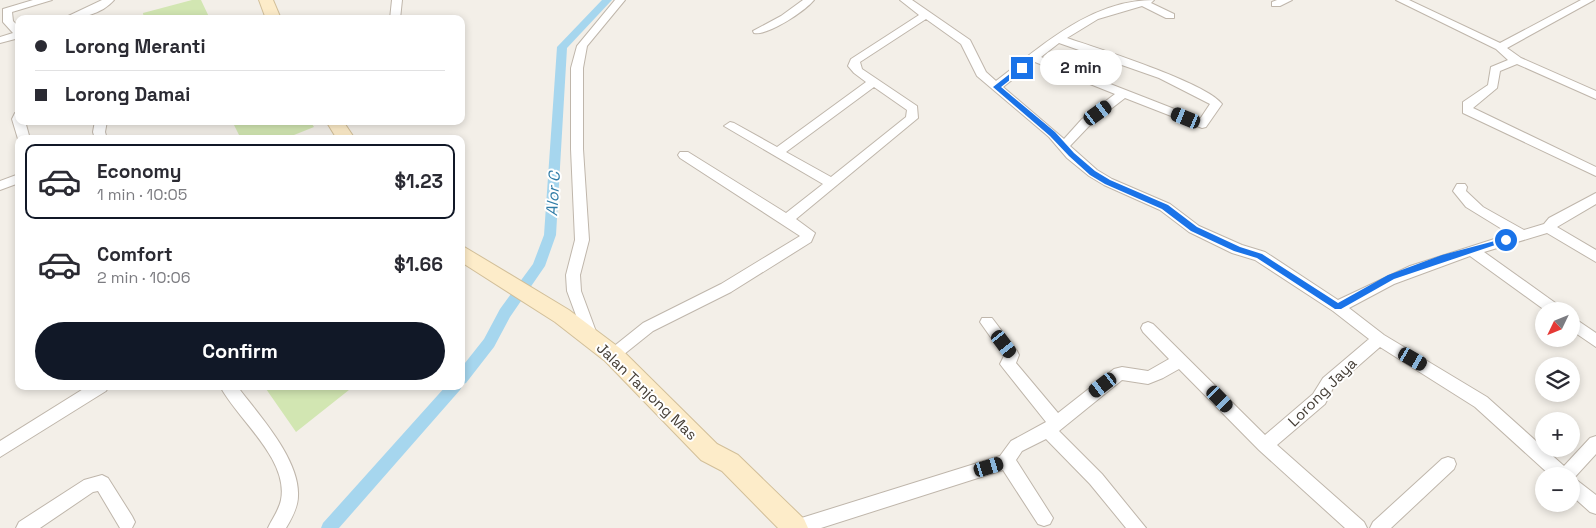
<!DOCTYPE html>
<html lang="en">
<head>
<meta charset="utf-8">
<style>
  :root { --surface:#fff; --page:#f2f2f3; --text:#2b2b33; --muted:#7c7c81; --line:#e1e1e2; --accent:#111827 }
  body { margin:0; font-family:"Space Grotesk",sans-serif; background:var(--page); color:var(--text); height:100vh; display:flex; flex-direction:column; font-size:19px; white-space:nowrap }
  * { box-sizing:border-box; margin:0 }
  p { font-size:16px; color:var(--muted) }
  .icon { flex:none; width:28px; height:28px; fill:none; stroke:currentColor; stroke-width:2; stroke-linecap:round; stroke-linejoin:round }
  .map { position:relative; flex:1; overflow:hidden }
  .side { position:absolute; left:15px; top:135px; width:450px; height:255px; display:flex; flex-direction:column; background:var(--surface); border-radius:10px; box-shadow:0 2px 8px #0003 }
  .side>* { flex:none }
  .banner { position:absolute; left:15px; top:15px; width:450px; height:110px; border-radius:10px; box-shadow:0 2px 8px #0003; display:grid; align-content:center; height:110px; padding:0 20px; background:var(--surface) }
  .needle { width:32px; rotate:227deg }
  .controls { position:absolute; left:1535px; top:302px; display:grid; gap:10px }
  .controls a { display:grid; place-items:center; width:45px; height:45px; border-radius:50%; background:var(--surface); box-shadow:0 2px 8px #0003; font-size:25px }
  .end { position:absolute; width:22px; height:22px; margin:-11px; border:6px solid #1a73e8; background:#fff; box-shadow:0 0 0 2px #fff }
  .from { border-radius:50% }
  .bubble { position:absolute; height:35px; border-radius:18px; background:var(--surface); box-shadow:0 2px 8px #0003; font-size:16px; font-weight:800; line-height:35px; text-align:center }
  .car { position:absolute; width:15px; height:30px; margin:-15px -8px; border-radius:6px; box-shadow:0 0 4px 1px #0007; background:linear-gradient(#222 24%,#8ab4d8 0 40%,#222 0 76%,#8ab4d8 0 86%,#222 0) }
  .banner b { display:flex; align-items:center; gap:18px; height:48px; font-size:19px }
  .banner b+b { border-top:1px solid var(--line) }
  .banner i { width:12px; height:12px; background:var(--text) }
  ul { padding:9px 0 0; list-style:none }
  li { display:flex; align-items:center; gap:15px; height:75px; margin:0 10px 8px; padding:0 10px; border:2px solid transparent; border-radius:10px }
  li div { flex:1 }
  li b { display:block; font-size:19px }
  li em { font-style:normal; font-weight:800 }
  li.on { border-color:var(--accent) }
  li>.icon { width:45px; height:45px; stroke-width:1.5 }
  .action { display:flex; gap:10px; margin-top:auto; padding:10px 20px }
  .action a { flex:1; height:58px; border-radius:30px; background:var(--accent); color:#fff; font-size:20px; font-weight:800; line-height:58px; text-align:center }
  .map>svg:first-child { display:block }
  .green { fill:#d2e6b2 }
  .lines { fill:none; stroke-linecap:round; stroke-linejoin:round }
  .canal { fill:#a6d6ee; fill-rule:evenodd }
  .minor-casing { stroke:#bfb6ab; stroke-width:2 }
  .secondary-casing { stroke:#d2bf99; stroke-width:2 }
  .minor { fill:#fff; fill-rule:evenodd }
  .secondary { fill:#fdecc9; fill-rule:evenodd }
  .route { fill:#1a73e8 }
  .labels { text-anchor:middle; dominant-baseline:central; stroke-width:4; stroke-linejoin:round; paint-order:stroke }
  .street-label { font-size:15px; fill:#463f37; stroke:#fff }
  .water-label { font-size:16px; font-style:italic; fill:#317da7; stroke:#fff }
</style>
</head>
<body>
<div class="map">
<svg width="1596" height="528" viewBox="0 0 1596 528">
  <rect width="100%" height="100%" fill="#f3efe8"/>
  <path class="green" d="M192 0H201L210 19H144L143 13Z
    M232 121H310L314 127 284 139H241Z
    M264 386H354L296 432Z"/>
  <g class="lines">
    <path class="canal" d="M602 0H612L567 48 556 235 545 266 510 317 494 347 466 383 461 385 462 386 460 390 339 528H321L323 523 446 386H461V368L484 339 500 309 533 264 544 235 557 47Z"/>
    <g class="minor-casing">
      <path id="minor" d="M33 0H52L12 12 13 21 19 27V38L0 43V37L13 33 3 22V9Z
        M102 0H114C102 14 80 19 62 19Z
        M392 0H402L400 19H390Z
        M615 0H625L587 46 583 68V149L589 240 580 275 581 291 598 337 596 341 591 343 586 341 584 337 567 291 566 275 575 240 571 149V68L577 46Z
        M803 0H814C805 11 768 36 754 33L753 31 781 16Z
        M900 0H912L970 40 986 72 996 81C1043 45 1091 0 1154 0L1151 3 1174 14V18H1166L1142 6 1098 19 1067 38C1097 48 1207 83 1222 104L1206 127 1202 128 1125 98 1090 125 1070 146 1097 170 1112 179 1170 204 1199 226 1242 245 1265 252 1338 300 1410 266 1510 234 1466 207 1453 191 1457 184H1465L1467 187 1466 191 1483 207 1524 230 1544 224 1549 218 1596 193V204L1557 227 1596 250V262L1547 233 1484 252 1561 307 1563 311H1546L1470 256 1394 284 1349 308 1384 335 1487 397 1564 466 1590 438 1596 436V454L1574 478 1596 495V514L1590 512 1571 495V476H1551L1475 407 1380 347 1333 388 1325 404 1277 445 1364 522 1367 528H1345L1259 450 1179 369 1163 378 1148 384 1122 380 1059 431 1102 474 1146 528H1126L1090 484 1046 439 1022 451 1016 460 1053 518 1050 524 1044 526 1038 524 1003 470 821 528H786L789 522 795 520 1000 456 1011 441 1046 422 1003 368 1000 364 1004 356 980 322 982 318H992L1017 351 1019 355 1016 363 1058 413 1114 369 1122 367 1148 371 1169 359 1143 332 1141 328 1143 324 1148 322 1153 324 1265 435 1313 394 1323 378 1369 339 1333 311 1255 260 1232 253 1189 232 1160 210 1104 185 1089 176 1067 158 1049 137 977 76 961 44 926 19 860 62 862 69 917 106 918 118 796 219 815 233 811 242 731 292 653 331 618 359 613 361 608 359 606 355 608 351 643 323 721 284 800 236 680 158 678 155 680 152H688L786 213 823 184 724 126 730 122 734 123 777 147 866 82 854 73 848 66 851 59 919 15ZM1059 43 1159 78 1210 104 1200 119 1041 57ZM1035 62 1115 94 1082 119 1064 139 1003 87ZM874 87 907 110 906 117 831 177 786 152Z
        M1277 0H1292L1280 6H1272V2Z
        M1396 0H1409L1500 43 1581 0H1594L1507 48 1521 58 1596 91V99L1517 64 1500 71 1497 88 1473 108 1596 167V176L1463 113V102L1488 85 1491 67 1508 60 1496 49Z
        M19 112V121H25L30 139H18L12 119 15 113Z
        M95 121H107L105 132 107 139H95L93 132Z
        M19 174V183L0 190V181Z
        M1571 316 1596 333V347L1571 330Z
        M88 386H109L106 391 0 457V441Z
        M220 386H237C258 414 300 459 298 496 298 507 292 518 286 528H268C272 519 279 510 281 500 289 459 237 419 220 386Z
        M1448 457 1454 459 1456 464 1454 469 1391 528H1370L1373 522 1442 459Z
        M102 475 108 478 132 516 135 522 132 528H120L98 491 93 492 40 528H16L19 522 84 480Z"/>
    </g>
    <g class="secondary-casing">
      <path id="secondary" d="M259 0H273L281 19H266Z
        M326 121H343L355 139H337Z
        M461 245 569 310 621 349 717 444 738 455 804 519 808 528H778L722 471 701 460 605 361 555 322 461 262Z"/>
    </g>
    <use href="#minor" class="minor"/>
    <use href="#secondary" class="secondary"/>
  </g>
  <path class="route" d="M1020 66 1025 68 1001 87 1055 132 1074 153 1095 171 1110 180 1168 205 1197 227 1240 247 1262 254 1338 303 1388 275 1442 255 1506 238 1510 240 1394 279 1341 309H1335L1257 258 1234 251 1191 231 1162 209 1105 184 1090 175 1069 156 1050 136 993 87Z"/>
  <g class="labels">
    <g class="street-label">
      <text transform="translate(647 391) rotate(44)">Jalan Tanjong Mas</text>
      <text transform="translate(1322 392) rotate(-45)">Lorong Jaya</text>
    </g>
    <g class="water-label">
      <text transform="translate(553 194) rotate(-86)">Alor C</text>
    </g>
  </g>
</svg>
<div class="controls">
<a><svg class="needle" viewBox="-14 -14 28 28"><path d="M0-13l5 13h-10z" fill="#e53935"/><path d="M0 13l5-13h-10z" fill="#7c7c81"/></svg></a>
<a><svg class="icon" aria-label="layers" viewBox="0 0 24 24"><path d="M12 4l9 5-9 5-9-5zM3 14l9 5 9-5"/></svg></a>
<a>+</a>
<a>−</a>
</div>
<i class="end from" style="left:1506px;top:240px"></i>
<i class="end" style="left:1022px;top:68px"></i>
<div class="bubble" style="left:1040px;top:50px;width:82px">2 min</div>
<i class="car" style="left:1098px;top:113px;rotate:54deg"></i>
<i class="car" style="left:1186px;top:118px;rotate:292deg"></i>
<i class="car" style="left:1004px;top:344px;rotate:143deg"></i>
<i class="car" style="left:1413px;top:359px;rotate:120deg"></i>
<i class="car" style="left:1103px;top:385px;rotate:233deg"></i>
<i class="car" style="left:1220px;top:399px;rotate:136deg"></i>
<i class="car" style="left:989px;top:467px;rotate:73deg"></i>
<div class="banner">
<b><i class="from"></i>Lorong Meranti</b>
<b><i></i>Lorong Damai</b>
</div>
<section class="side">
<ul>
<li class="on"><svg class="icon" aria-label="car" viewBox="0 0 24 24"><path d="M5 17H2v-5l4-1 3-4h7l3 4 3 1v5h-3M9 17h6M6 11h13"/><circle cx="7" cy="17" r="2"/><circle cx="17" cy="17" r="2"/></svg><div><b>Economy</b><p>1 min · 10:05</p></div><em>$1.23</em></li>
<li><svg class="icon" aria-label="car" viewBox="0 0 24 24"><path d="M5 17H2v-5l4-1 3-4h7l3 4 3 1v5h-3M9 17h6M6 11h13"/><circle cx="7" cy="17" r="2"/><circle cx="17" cy="17" r="2"/></svg><div><b>Comfort</b><p>2 min · 10:06</p></div><em>$1.66</em></li>
</ul>
<div class="action"><a>Confirm</a></div>
</section>
</div>
</body>
</html>
